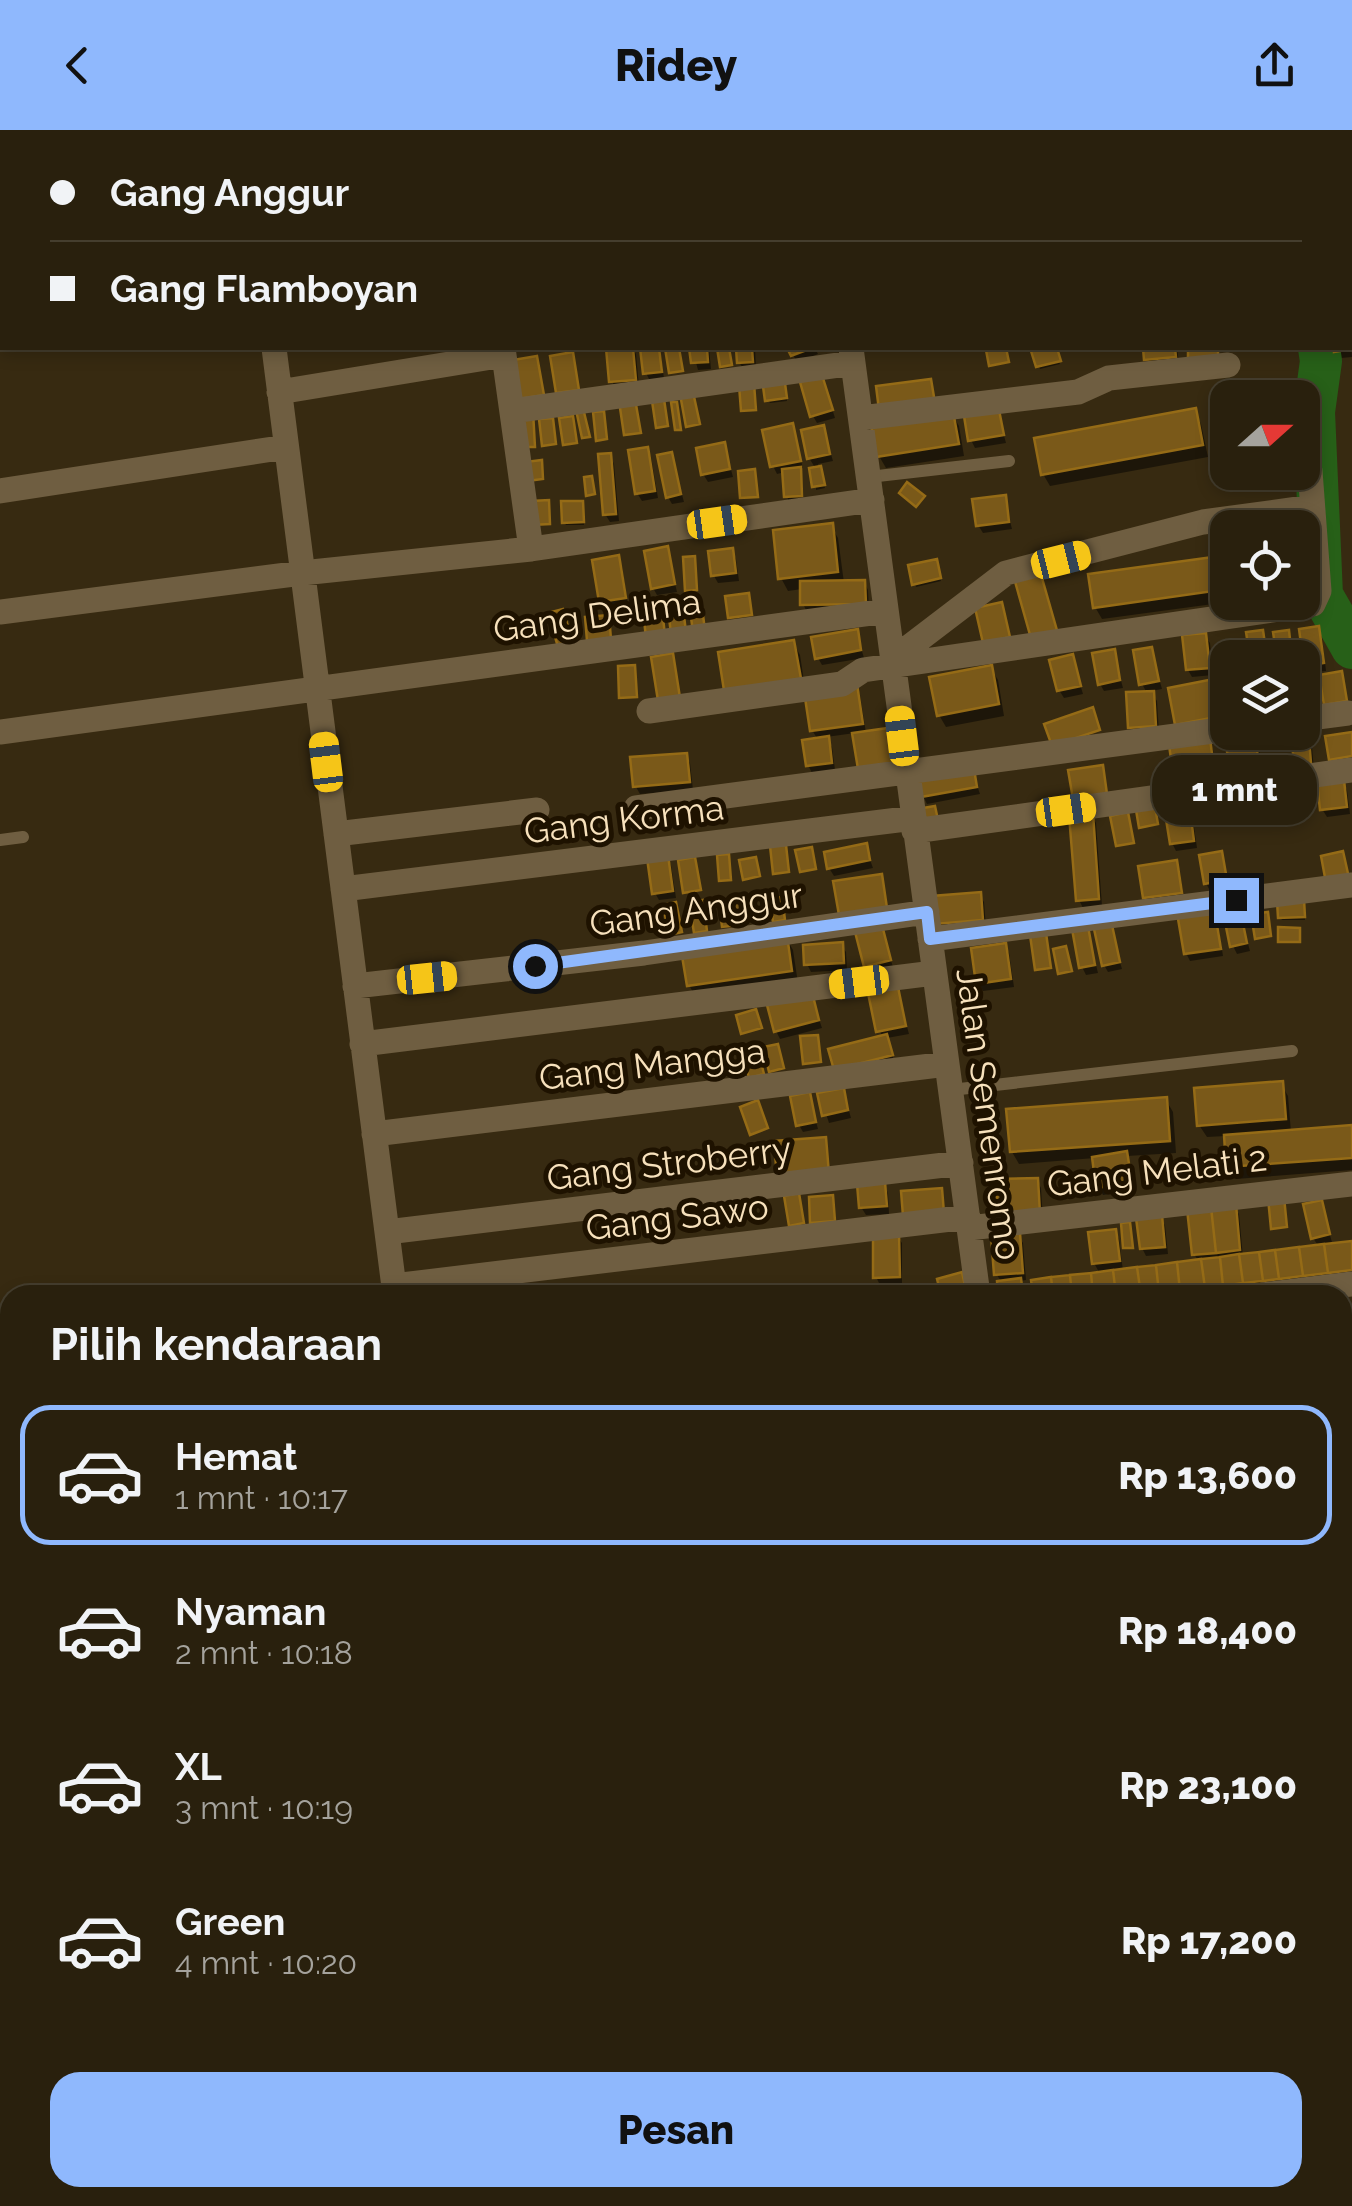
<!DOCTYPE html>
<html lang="id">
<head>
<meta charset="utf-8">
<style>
  :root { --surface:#29200d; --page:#352d1b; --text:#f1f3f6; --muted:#a5a39d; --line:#453e2e; --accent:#8fb8fd }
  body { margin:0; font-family:Raleway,sans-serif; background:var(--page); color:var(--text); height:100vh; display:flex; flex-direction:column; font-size:38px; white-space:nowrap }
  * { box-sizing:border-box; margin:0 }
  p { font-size:32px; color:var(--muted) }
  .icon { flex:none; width:55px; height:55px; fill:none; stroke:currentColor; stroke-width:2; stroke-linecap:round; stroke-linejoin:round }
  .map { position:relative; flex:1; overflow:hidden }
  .sheet { position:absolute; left:0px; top:1155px; width:1352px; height:922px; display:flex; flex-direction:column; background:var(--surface); border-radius:30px 30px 0 0; box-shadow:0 5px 15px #0003,0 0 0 2px var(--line) }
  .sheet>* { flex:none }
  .banner { position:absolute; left:0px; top:0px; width:1352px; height:220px; box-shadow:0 5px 15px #0003,0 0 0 2px var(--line); display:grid; align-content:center; height:220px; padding:0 50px; background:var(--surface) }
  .needle { width:65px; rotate:69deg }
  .tools { position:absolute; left:1210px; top:250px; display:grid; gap:20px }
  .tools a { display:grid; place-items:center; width:110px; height:110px; border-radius:20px; background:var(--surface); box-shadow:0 5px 15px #0003,0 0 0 2px var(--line); font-size:50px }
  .end { position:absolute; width:45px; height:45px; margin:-22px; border:12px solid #8fb8fd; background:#111; box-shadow:0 0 0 5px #111 }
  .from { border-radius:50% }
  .bubble { position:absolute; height:70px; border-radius:30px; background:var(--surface); box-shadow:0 5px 15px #0003,0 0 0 2px var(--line); font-size:32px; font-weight:800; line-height:70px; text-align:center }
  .car { position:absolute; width:30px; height:60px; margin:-30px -15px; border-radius:12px; box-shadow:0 0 8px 2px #0007; background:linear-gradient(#f5c518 24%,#345 0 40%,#f5c518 0 76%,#345 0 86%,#f5c518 0) }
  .banner b { display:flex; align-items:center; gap:35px; height:95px; font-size:38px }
  .banner b+b { border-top:2px solid var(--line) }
  .banner i { width:25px; height:25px; background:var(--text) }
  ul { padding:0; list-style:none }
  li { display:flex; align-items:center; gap:30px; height:140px; margin:0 20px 15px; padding:0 30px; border:5px solid transparent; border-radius:30px }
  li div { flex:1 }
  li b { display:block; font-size:38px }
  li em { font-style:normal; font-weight:800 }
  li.selected { border-color:var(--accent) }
  li>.icon { width:90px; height:90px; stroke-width:1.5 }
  h2 { padding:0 50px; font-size:45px; line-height:120px }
  .button { display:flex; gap:20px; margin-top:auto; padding:20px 50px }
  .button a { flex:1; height:115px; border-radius:30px; background:var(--accent); color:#111; font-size:40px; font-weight:800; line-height:115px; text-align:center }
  header { display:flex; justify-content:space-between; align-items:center; height:130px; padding:0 50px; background:var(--accent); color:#111; font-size:45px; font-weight:800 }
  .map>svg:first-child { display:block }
  .shadow { fill:#0007 }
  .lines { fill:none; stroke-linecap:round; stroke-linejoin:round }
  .canal { stroke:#276018; stroke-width:25 }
  .river { stroke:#276018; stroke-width:42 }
  .building { fill:#7a5919; stroke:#956b16; stroke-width:2.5 }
  .service { stroke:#6f5e41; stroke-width:12 }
  .minor { stroke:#6f5e41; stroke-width:25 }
  .route { stroke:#8fb8fd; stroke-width:12 }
  .labels { text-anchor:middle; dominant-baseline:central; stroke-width:10; stroke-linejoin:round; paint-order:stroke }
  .street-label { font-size:35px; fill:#f7e1bc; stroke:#1e1200 }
</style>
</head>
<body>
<header><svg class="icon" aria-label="back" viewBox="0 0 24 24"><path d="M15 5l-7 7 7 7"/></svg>Ridey<svg class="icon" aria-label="share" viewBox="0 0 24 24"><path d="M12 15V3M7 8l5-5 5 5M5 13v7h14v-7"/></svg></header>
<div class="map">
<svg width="1352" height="2076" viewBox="0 0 1352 2076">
  <rect width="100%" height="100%" fill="#372a11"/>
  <path class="shadow" d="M419 0H444L445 2H420Z
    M920 0H946V2H920Z
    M981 0H1001V2H981Z
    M1114 0H1145V2H1114Z
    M1154 0H1191L1192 2H1154Z
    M1232 0H1256L1257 2H1233Z
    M1280 0H1302V2H1281Z
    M1350 187 1352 227 1341 228 1336 218H1350Z
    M609 218H632L636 224 639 257 616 259 612 251Z
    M642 218H660L664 249 650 251 646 243Z
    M692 218H709L711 239 698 240Z
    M739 218H755L756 239 744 240 739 232Z
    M790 218H815L818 224 797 233Z
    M868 218H914L870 222Z
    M1054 218 1060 234 1040 239 1034 222Z
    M1145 218H1177L1179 234 1151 237Z
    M785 252 787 271 770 273 768 270Z
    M825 256 835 288 817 293 813 286Z
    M1194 281 1201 294 1208 327 1050 356 1043 344Z
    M998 283 1006 313 975 318 971 310Z
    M952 284 959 296 964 326 886 338 879 326Z
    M792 296 803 338 799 339 803 369 788 370 785 342 777 344 773 336Z
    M823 298 833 331 818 334 825 358 816 360V339L809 328Z
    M724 314 733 347 708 352 703 344Z
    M647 320 651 327 658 368 642 371 637 363Z
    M671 324 684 372 672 374 668 367Z
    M610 326 614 334 619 391 610 392 605 384Z
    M1004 367 1012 399 983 403 978 395Z
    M582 373 584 395H566L564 392Z
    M831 396 838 408 844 453 864 452 868 460 869 481 807 482 803 474 802 459 788 461 781 448Z
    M667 419 677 462 657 465 653 458Z
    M732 421 736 429 739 451 718 453 714 446Z
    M1228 427V472L1102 489 1095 477Z
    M618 428 622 436 628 475 606 479 601 471Z
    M937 435 941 451 916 457 915 454Z
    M1318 499 1322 507 1326 541 1311 542 1306 535Z
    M856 501 864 528 822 535 818 528Z
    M1205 506 1210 513 1213 545 1192 547 1188 540Z
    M793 512 800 525 806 564 856 557 860 565 866 603 886 600 891 608 896 641 855 603 826 607 832 617 835 640 812 643 808 635 818 610 812 600 808 566 734 578Z
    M1151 519 1162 559 1151 561 1157 571 1159 603 1135 605 1131 597 1147 563 1142 554Z
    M1113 521 1123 558 1104 561 1100 554Z
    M1072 527 1083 564 1064 568 1059 560Z
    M991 538 998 550 1004 586 946 597 939 585Z
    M1217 551 1222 558 1228 592 1182 602Z
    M1307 598 1311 606 1314 640 1300 641 1296 633 1302 602Z
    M1255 608 1259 616 1262 650 1236 652Z
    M1209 612 1213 620 1218 652 1180 657 1176 649Z
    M686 625 690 633 693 660 640 664 636 657Z
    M972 641 980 664 927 674 923 666Z
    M1343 652 1347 660 1350 684 1327 687 1322 679Z
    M1230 671 1233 692 1214 694 1213 692Z
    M1188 683 1193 690 1197 718 1176 721 1172 713Z
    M1091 685 1096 693 1102 776 1083 778 1079 770Z
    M865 716 873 738 834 746 829 738Z
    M1221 723 1229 758 1210 761 1206 753Z
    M666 727 671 735 676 768 659 770 655 763Z
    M1176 733 1180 741 1184 770 1150 775 1145 768Z
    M979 764 984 772 986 797 941 801 937 793Z
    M1303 772 1305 790H1282L1280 787Z
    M1238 777 1250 821 1237 824 1233 816Z
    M1213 780 1217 788 1223 826 1190 831 1186 823Z
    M881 798 893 837 871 843 866 836Z
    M1110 798 1122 839 1108 842 1104 835Z
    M1087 799 1098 843 1086 845 1082 837Z
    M786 808 793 820 798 853 696 868 689 855Z
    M841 815 846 822 847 840 811 842 807 834Z
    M1004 816 1009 823 1014 857 983 861 979 853Z
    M897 860 909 904 887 908 895 933 841 947 882 908 871 865Z
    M811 865 822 898 780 909 776 901Z
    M1281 954 1288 966 1291 1002 1352 998V1040L1236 1049 1229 1036 1226 1006 1207 1007 1199 995Z
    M843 960 851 988 829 993 820 965Z
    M809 965 818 999 803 1002 799 995Z
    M1166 970 1173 982 1176 1023 1127 1026 1135 1060 1103 1065 1099 1057 1095 1028 1019 1034 1012 1022Z
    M1037 1050 1041 1058 1043 1090 1004 1092Z
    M884 1055 888 1063 889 1084 866 1085 861 1077Z
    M1321 1073 1333 1116 1352 1113V1148L1283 1151 1207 1160V1165H1036L1100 1144 1094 1133 1115 1101 1119 1109 1123 1141 1199 1132 1194 1124 1234 1077 1239 1084 1243 1127 1319 1117 1313 1108Z
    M1160 1088 1165 1095 1168 1124 1146 1126 1142 1118Z
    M1018 1105 1023 1113 1026 1150 1020 1151 1025 1165H1001L1002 1153 997 1145Z
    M897 1106 902 1113V1155H880L876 1147Z
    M1342 1177 1352 1272 1343 1273 1350 1297 1342 1298Z
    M1342 1420H1352V1478L1342 1480 1349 1454H1342Z
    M1224 2068H1261L1262 2069 1259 2076H1244Z"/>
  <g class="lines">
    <path class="canal" d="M1342 1828 1352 1826"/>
    <path class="river" d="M1197 0 1198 2
      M1319 218 1321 231 1314 282 1322 465 1352 518
      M1342 1655 1352 1634
      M1164 2076 1167 2068"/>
  </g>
  <path class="building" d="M158 0H218V2H138Z
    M835 0H902L903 2H836Z
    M1352 184V219L1334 222V218H1350Z
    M606 218H633L636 250 609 252Z
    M640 218H659L662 242 643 244Z
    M665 218H679L683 241 669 243Z
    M689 218H707L708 232 691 233Z
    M717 218H729L732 235 720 237Z
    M736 218H752L753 232 737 233Z
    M787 218H812L791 226Z
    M1006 218 1009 232 989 236 986 220Z
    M1044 218H1057L1061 231 1036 237 1031 221Z
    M1143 218H1175L1176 227 1144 230Z
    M1188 218H1218V229H1188Z
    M573 222 579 260 556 263 550 226Z
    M537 226 544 265 519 269 513 230Z
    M822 245 833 280 810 287 800 252Z
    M784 246 787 268 765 271 762 249Z
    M931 249 935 273 879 280 876 256Z
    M754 253 756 280 741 281 739 255Z
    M693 262 700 294 686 297 680 264Z
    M635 269 641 303 624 305 619 271Z
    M664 269 668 296 656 298 652 271Z
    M671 272H677L681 300H675Z
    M583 278 590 307 582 308 576 280Z
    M1196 278 1203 315 1041 345 1034 308Z
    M999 280 1004 305 968 311 964 286Z
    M533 281 535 317H522L520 282Z
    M604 281 607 309 596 311 593 282Z
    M953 281 959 314 876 327 871 295Z
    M573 286 577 313 563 315 559 288Z
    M553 288 556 314 542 316 539 289Z
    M793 293 801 331 770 337 762 300Z
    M824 295 830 324 807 329 801 300Z
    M725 312 730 339 701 345 696 318Z
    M648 317 655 361 635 364 628 320Z
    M672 322 681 364 666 368 657 325Z
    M611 323 616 384 603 385 598 324Z
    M542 330 543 349 527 351 525 332Z
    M821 336 825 355 812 357 809 338Z
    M801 337 802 366 784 367 782 339Z
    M755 339 758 367 740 368 738 341Z
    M592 346 595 364 586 366 584 347Z
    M907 352 925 366 916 377 899 363Z
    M1006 365 1009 392 976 396 972 369Z
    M549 370 550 394 532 395 531 371Z
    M561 371H583L584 392 562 393Z
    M833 393 838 442 778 449 773 400Z
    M668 416 675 454 651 459 644 421Z
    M733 418 736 443 711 446 708 421Z
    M619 425 626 468 599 472 592 430Z
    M1228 425V459L1093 478 1088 444Z
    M695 426 697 460 685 461 683 427Z
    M937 429 941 448 912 455 908 435Z
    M1040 441 1058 504 1032 512 1014 448Z
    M865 450 866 474 800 475V451Z
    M749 463 752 485 728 488 725 466Z
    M1002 472 1010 507 983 513 975 478Z
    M662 478 665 506 646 508 643 481Z
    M683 478 686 502 671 504 668 479Z
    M702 478 705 500 693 502 690 480Z
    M563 479 573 514 558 517 548 483Z
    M609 485 611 509 587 511 585 487Z
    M1319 496 1324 533 1304 536 1299 499Z
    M858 499 861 520 815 529 811 507Z
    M1263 500 1267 528H1250L1246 502Z
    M1289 500 1292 528H1277L1273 502Z
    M1206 503 1210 538 1186 540 1182 505Z
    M794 510 802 554 725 567 718 522Z
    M1152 517 1159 551 1139 555 1133 520Z
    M1115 519 1120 550 1098 555 1092 523Z
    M673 523 681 574 659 577 651 527Z
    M1073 524 1081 556 1057 561 1049 530Z
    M635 535 637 567 619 568 618 536Z
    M992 535 999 574 937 586 929 547Z
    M1342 541 1347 571 1324 575 1319 545Z
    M1219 548 1226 585 1175 595 1168 558Z
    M857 554 863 594 810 601 804 561Z
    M1154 561 1156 596 1128 598 1126 562Z
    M1093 577 1100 600 1052 616 1044 594Z
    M1302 596H1308L1311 633 1294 634 1291 602H1302Z
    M888 598 893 634 858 639 852 603Z
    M1352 602V626L1329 630 1325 606Z
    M829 606 832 633 806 636 802 610Z
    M1256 606 1259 643 1229 645 1226 608Z
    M1210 609 1215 645 1174 650 1169 615Z
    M687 623 690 652 633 657 630 627Z
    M1103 635 1107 664 1073 669 1068 640Z
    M974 639 977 657 921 667 917 648Z
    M1344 650 1347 677 1320 680 1317 652Z
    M1230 666 1233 689 1210 692 1207 669Z
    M935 676 938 690 919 693 917 679Z
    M1155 677 1158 694 1139 698 1136 680Z
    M1190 680 1194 711 1170 714 1165 683Z
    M1128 682 1134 713 1116 716 1110 686Z
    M1093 683 1099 769 1076 771 1069 685Z
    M867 713 870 730 827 739 824 722Z
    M786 715 789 742 773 744 770 716Z
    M812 717 816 739 800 742 795 720Z
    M1222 721 1227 750 1204 754 1199 725Z
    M1343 721 1349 748 1326 753 1321 726Z
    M729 724 731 750 719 751 717 725Z
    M668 725 673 761 652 764 647 728Z
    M695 727 701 760 683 763 678 730Z
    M756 727 760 746 743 750 739 730Z
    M1177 730 1182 763 1143 768 1138 736Z
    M882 744 887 778 839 785 833 751Z
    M981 762 983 790 934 794 932 766Z
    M782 767 785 790 773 792 770 769Z
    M1304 769 1305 787 1278 788 1277 771Z
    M703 770 707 801 694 803 689 772Z
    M739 770 742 795 722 797 719 772Z
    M676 772 682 802 669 805 663 775Z
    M1239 774 1247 813 1230 817 1222 777Z
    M1214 777 1221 819 1184 824 1177 783Z
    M1268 782 1271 806 1255 809 1251 784Z
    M882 795 891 830 864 837 855 802Z
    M1112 795 1120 832 1102 836 1094 799Z
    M1088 796 1095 835 1079 838 1072 799Z
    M1278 797 1300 798V812H1278Z
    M1046 803 1051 838 1035 840 1030 805Z
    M787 805 792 841 687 856 681 820Z
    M843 812 844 833 804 835 803 815Z
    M1006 813 1011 849 976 854 971 818Z
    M1066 816 1072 841 1058 844 1053 819Z
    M898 857 906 896 876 902 868 863Z
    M812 862 819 890 774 902 767 875Z
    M756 879 762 898 741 904 736 885Z
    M887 904 893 925 834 940 828 919Z
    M818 905 821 932 803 934 800 906Z
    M756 913 764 944 749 948 741 917Z
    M778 914 784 938 769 942 763 917Z
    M1283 951 1286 989 1197 996 1194 958Z
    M844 958 848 980 822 986 817 963Z
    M810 962 816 992 796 996 790 966Z
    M1167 967 1170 1011 1010 1022 1006 979Z
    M758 970 768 998 750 1005 740 977Z
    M1352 995V1028L1226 1037 1224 1005Z
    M826 1007 829 1044 777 1048 774 1011Z
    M1127 1021 1132 1053 1096 1058 1092 1027Z
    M1038 1048 1040 1083 998 1085 996 1049Z
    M885 1052 887 1076 859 1078 857 1054Z
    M942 1058 944 1083 903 1086 901 1061Z
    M799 1063 804 1093 789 1096 784 1066Z
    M833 1065 835 1091 810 1093 809 1067Z
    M1284 1067 1287 1097 1271 1099 1268 1068Z
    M1322 1070 1330 1104 1311 1109 1303 1074Z
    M1236 1074 1240 1120 1216 1123 1211 1077Z
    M1211 1077 1216 1123 1192 1125 1187 1079Z
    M1162 1085 1165 1117 1140 1119 1136 1088Z
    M1130 1092 1133 1118H1123L1121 1093Z
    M1116 1099 1120 1131 1092 1134 1088 1102Z
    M873 1103H899L900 1147 873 1148Z
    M1020 1103 1023 1143 994 1145 991 1105Z
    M1352 1111V1140L1328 1143 1324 1114Z
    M1324 1114 1328 1143 1303 1146 1299 1117Z
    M1299 1117 1303 1146 1279 1149 1275 1120Z
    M1275 1120 1279 1149 1263 1151 1259 1122Z
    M1259 1122 1263 1151 1243 1153 1239 1124Z
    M1239 1124 1243 1153 1223 1156 1220 1127Z
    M1220 1127 1223 1156 1205 1158 1201 1129Z
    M1201 1129 1205 1158 1180 1161 1177 1132Z
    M1177 1132 1180 1161 1159 1163 1156 1135Z
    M1156 1135 1159 1163 1141 1165 1137 1137Z
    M1137 1137 1141 1165H1116L1113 1140Z
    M1113 1140 1116 1165H1093L1091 1143Z
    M962 1142 967 1165H941L937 1149Z
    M1091 1143 1093 1165H1072L1070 1145Z
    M1070 1145 1072 1165H1053L1051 1147Z
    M1051 1147 1053 1165H1033L1031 1150Z
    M1021 1148 1023 1165H998L997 1151Z
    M832 1157 833 1165H782V1164Z
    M1342 1242H1348L1351 1265 1342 1266Z
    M1346 1273 1350 1294 1342 1295V1274Z
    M1347 1304 1352 1338 1342 1340V1305Z
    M1342 1418H1352V1447H1342Z
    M1352 1452V1469L1342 1472V1455Z
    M1205 2068H1211L1228 2076H1201Z"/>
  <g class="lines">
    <path class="service" d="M869 347 1009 331
      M0 710 23 707
      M951 960 1292 921"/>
    <path class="minor" d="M246 0V2
      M472 0V2
      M821 0V2
      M1350 91H1352
      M274 218 395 1165
      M503 218 531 419
      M851 218 978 1165
      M279 262 504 225
      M512 281 853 233
      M861 288 1078 262 1109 248 1228 235
      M0 361 286 317
      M0 482 302 443 531 419 872 370
      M892 530 1006 443 1203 392 1312 377
      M649 581 842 554 863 540 1313 474 1319 461 1310 341
      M1302 589 1348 583
      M0 602 886 481
      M636 678 1228 599
      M914 701 1352 640
      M336 704 537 680
      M343 759 914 688
      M930 809 1352 755
      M355 856 644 823 927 782
      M362 914 934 843
      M374 1004 947 934
      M969 1098 1352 1054
      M387 1102 961 1033
      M393 1156 968 1087
      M1263 1165 1352 1154
      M1342 1351 1352 1350
      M1342 1483 1352 1482
      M0 1784 10 1783
      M0 1887 10 1886
      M1342 1958 1352 1937
      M0 1979 10 1978
      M0 2029 10 2028
      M1342 2058 1352 2051
      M511 2068 512 2076
      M54 2076 126 2068
      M937 2076 1020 2068
      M1096 2076V2068
      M1291 2076 1294 2068"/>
  </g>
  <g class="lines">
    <path class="route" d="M535 836 927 782 930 809 1236 770"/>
  </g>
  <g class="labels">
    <g class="street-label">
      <text transform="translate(597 485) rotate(-8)">Gang Delima</text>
      <text transform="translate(624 689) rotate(-7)">Gang Korma</text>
      <text transform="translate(696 779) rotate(-8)">Gang Anggur</text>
      <text transform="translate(652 934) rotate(-7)">Gang Mangga</text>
      <text transform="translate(989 984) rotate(82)">Jalan Semenromo</text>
      <text transform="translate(669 1033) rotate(-7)">Gang Stroberry</text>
      <text transform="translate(1157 1041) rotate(-7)">Gang Melati 2</text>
      <text transform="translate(677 1087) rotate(-7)">Gang Sawo</text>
    </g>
  </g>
</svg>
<div class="tools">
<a><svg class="needle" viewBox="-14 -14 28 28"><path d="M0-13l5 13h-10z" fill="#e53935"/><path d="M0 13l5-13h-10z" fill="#a5a39d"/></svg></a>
<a><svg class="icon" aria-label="locate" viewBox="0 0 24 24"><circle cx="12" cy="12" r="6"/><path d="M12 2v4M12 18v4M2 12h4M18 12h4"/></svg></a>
<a><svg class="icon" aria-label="layers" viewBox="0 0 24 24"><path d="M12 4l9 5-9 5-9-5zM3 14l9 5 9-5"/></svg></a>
</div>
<i class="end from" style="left:535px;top:836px"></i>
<i class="end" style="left:1236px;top:770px"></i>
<div class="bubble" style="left:1152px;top:625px;width:165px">1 mnt</div>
<i class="car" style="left:717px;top:392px;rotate:82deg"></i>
<i class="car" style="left:1061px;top:430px;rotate:76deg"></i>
<i class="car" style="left:902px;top:606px;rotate:353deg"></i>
<i class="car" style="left:326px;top:632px;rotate:353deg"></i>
<i class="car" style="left:1066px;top:680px;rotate:82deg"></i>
<i class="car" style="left:427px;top:848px;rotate:84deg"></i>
<i class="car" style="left:859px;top:852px;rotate:263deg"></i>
<div class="banner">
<b><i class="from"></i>Gang Anggur</b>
<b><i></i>Gang Flamboyan</b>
</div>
<section class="sheet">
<h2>Pilih kendaraan</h2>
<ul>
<li class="selected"><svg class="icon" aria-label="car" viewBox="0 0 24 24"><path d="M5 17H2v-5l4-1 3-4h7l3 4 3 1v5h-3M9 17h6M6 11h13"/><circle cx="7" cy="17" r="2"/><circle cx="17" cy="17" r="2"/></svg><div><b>Hemat</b><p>1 mnt · 10:17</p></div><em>Rp 13,600</em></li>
<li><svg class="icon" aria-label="car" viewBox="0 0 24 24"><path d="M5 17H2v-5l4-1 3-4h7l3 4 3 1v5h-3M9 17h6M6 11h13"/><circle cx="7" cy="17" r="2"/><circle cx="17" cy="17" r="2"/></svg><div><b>Nyaman</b><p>2 mnt · 10:18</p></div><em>Rp 18,400</em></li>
<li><svg class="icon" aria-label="car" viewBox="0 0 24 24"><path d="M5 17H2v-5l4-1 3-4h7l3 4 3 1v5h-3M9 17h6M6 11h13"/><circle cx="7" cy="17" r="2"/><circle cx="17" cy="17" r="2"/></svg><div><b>XL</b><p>3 mnt · 10:19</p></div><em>Rp 23,100</em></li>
<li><svg class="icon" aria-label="car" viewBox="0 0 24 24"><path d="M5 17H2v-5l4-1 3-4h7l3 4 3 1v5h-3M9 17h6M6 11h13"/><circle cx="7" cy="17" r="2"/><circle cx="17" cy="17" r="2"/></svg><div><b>Green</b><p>4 mnt · 10:20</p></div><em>Rp 17,200</em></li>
</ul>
<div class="button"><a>Pesan</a></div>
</section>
</div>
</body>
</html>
